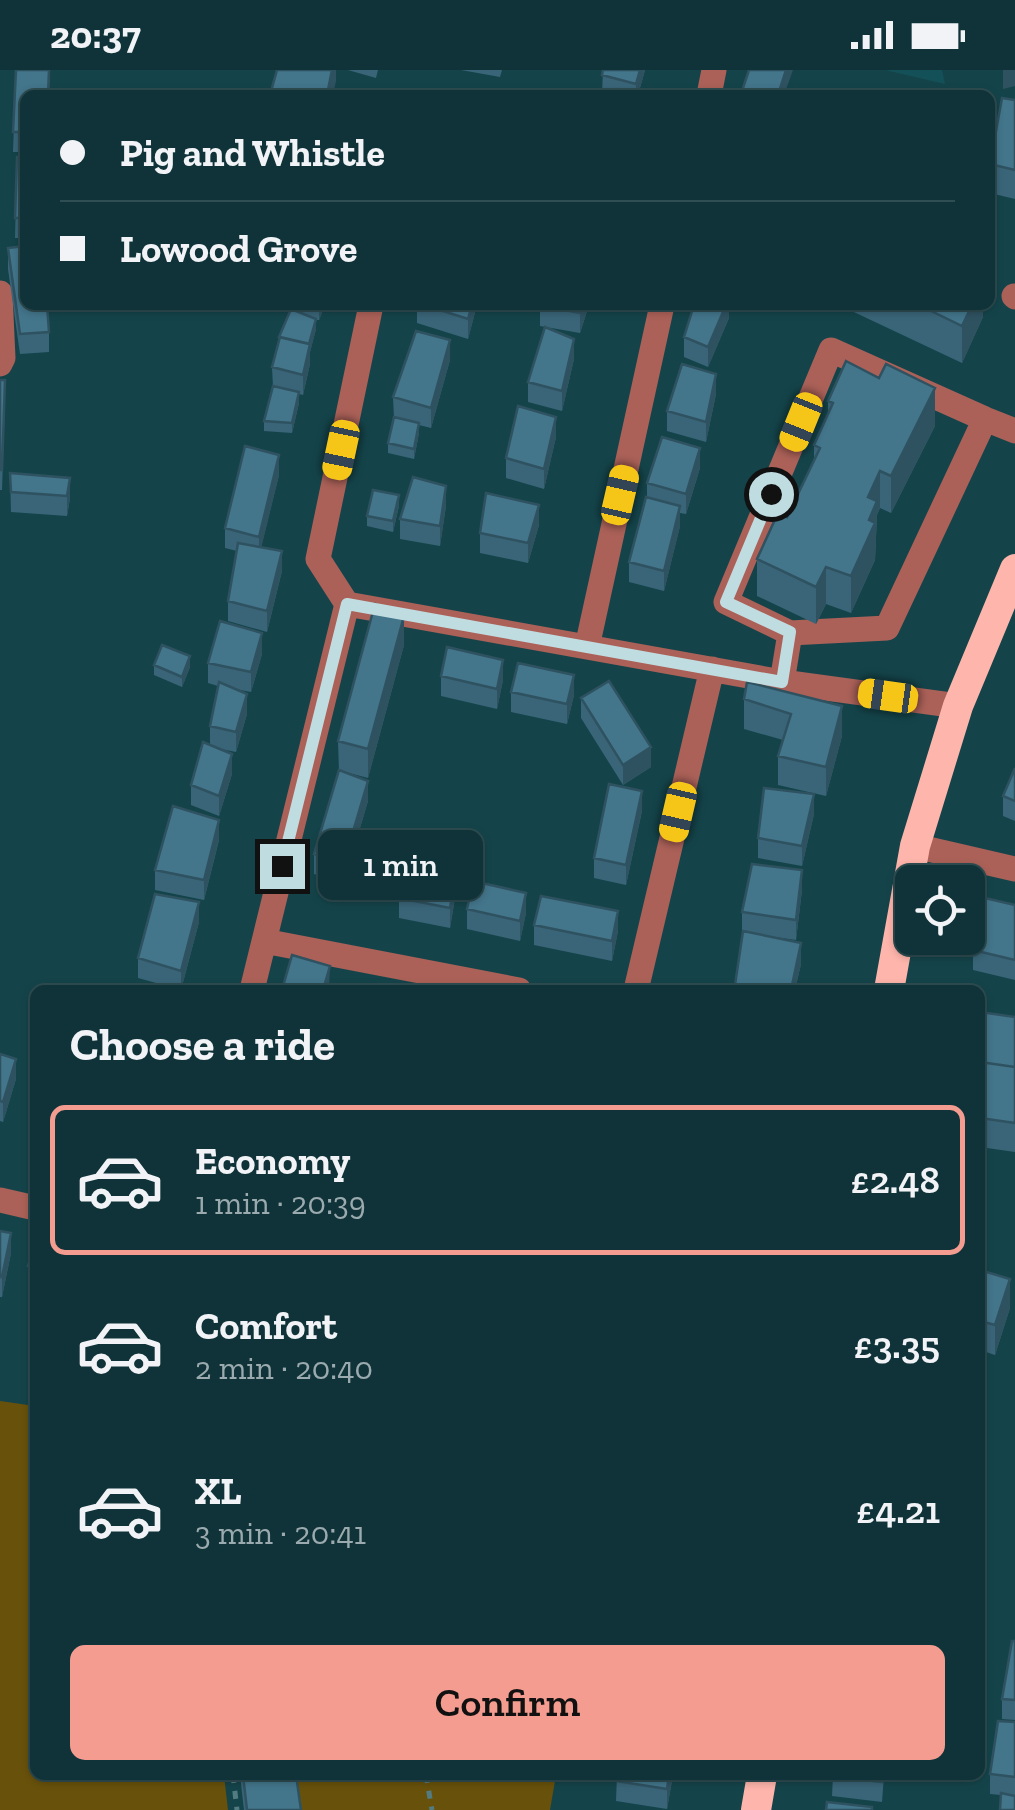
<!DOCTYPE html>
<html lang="en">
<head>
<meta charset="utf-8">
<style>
  :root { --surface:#0f3338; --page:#1d3f43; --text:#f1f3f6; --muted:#9baaae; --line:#2f4e53; --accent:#f59c91 }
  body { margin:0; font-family:"Zilla Slab",serif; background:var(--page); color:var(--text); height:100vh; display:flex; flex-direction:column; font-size:38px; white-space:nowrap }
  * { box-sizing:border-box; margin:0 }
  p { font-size:32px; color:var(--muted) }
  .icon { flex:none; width:55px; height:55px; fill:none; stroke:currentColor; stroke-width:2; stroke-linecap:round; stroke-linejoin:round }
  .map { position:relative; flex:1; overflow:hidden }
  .panel { position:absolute; left:30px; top:915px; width:955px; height:795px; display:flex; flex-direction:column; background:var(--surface); border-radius:15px; box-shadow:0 2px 8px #0004,0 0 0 2px var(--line) }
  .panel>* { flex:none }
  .hud { position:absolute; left:20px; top:20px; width:975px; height:220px; border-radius:15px; box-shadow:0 2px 8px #0004,0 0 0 2px var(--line); display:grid; align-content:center; height:220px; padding:0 40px; background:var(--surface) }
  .controls { position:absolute; left:895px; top:795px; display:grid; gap:20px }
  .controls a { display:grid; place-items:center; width:90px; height:90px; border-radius:15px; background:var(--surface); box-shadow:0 2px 8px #0004,0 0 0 2px var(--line); font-size:50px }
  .end { position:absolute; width:45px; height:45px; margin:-22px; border:12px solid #bfdde1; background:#111; box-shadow:0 0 0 5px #111 }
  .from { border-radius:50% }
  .bubble { position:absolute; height:70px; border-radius:15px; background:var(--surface); box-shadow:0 2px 8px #0004,0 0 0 2px var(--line); font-size:32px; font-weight:600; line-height:70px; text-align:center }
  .car { position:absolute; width:30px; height:60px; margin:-30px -15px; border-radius:12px; box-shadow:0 0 8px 2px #0007; background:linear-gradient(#f5c518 24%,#345 0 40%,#f5c518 0 76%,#345 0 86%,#f5c518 0) }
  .hud b { display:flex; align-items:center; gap:35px; height:95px; font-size:38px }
  .hud b+b { border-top:2px solid var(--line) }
  .hud i { width:25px; height:25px; background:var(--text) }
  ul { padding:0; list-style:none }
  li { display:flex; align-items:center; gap:30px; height:150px; margin:0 20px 15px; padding:0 20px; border:5px solid transparent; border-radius:15px }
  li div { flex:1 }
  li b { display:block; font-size:38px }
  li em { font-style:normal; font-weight:600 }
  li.on { border-color:var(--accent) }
  li>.icon { width:90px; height:90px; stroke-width:1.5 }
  h2 { padding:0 40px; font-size:45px; line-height:120px }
  .button { display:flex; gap:20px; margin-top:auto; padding:20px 40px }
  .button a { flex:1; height:115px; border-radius:15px; background:var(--accent); color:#111; font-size:40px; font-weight:600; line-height:115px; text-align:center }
  .status { display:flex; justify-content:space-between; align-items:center; height:70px; padding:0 50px; background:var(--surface); direction:ltr }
  .status svg { height:28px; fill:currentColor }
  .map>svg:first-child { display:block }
  .built { fill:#145057 }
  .green { fill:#68510b }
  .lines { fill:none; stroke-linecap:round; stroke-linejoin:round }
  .path { stroke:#537c82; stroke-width:5; stroke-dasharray:8 8; stroke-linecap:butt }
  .minor { stroke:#ab6158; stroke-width:25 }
  .highway { stroke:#feb5ab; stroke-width:30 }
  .wall { fill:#3a6578 }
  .shaded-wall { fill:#2f5261 }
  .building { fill:#43758b; stroke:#2f5261; stroke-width:2.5 }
  .route { stroke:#bfdde1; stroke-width:12 }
</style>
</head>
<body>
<div class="status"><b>20:37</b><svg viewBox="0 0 49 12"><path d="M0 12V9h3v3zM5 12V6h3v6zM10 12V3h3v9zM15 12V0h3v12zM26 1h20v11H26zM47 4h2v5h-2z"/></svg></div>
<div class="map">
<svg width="1015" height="1740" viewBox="0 0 1015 1740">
  <rect width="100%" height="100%" fill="#14444a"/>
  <path class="built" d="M885 0H942L945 14Z"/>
  <path class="green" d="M0 1331 35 1336V1705H224L228 1740H0Z
    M292 1705H556L550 1740H297Z"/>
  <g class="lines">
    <path class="path" d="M233 1705 237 1740
      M426 1705 432 1740"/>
    <path class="minor" d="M709 25 714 0
      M0 223 3 288 0 294
      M1014 226 1015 227
      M985 349 1015 361
      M347 534 782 612 958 636
      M347 534 318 489 371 235
      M587 577 662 235
      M782 612 790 563 887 558 985 349 831 280 726 532 790 563
      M915 776 1015 799
      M264 871 519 920
      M252 920 347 534
      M636 920 712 599
      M0 1130 35 1138"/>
    <path class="highway" d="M889 920 915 776 958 636 1015 499
      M756 1740 762 1705"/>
  </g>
  <path class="wall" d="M16 0H50L49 25H25V82H13Z
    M348 0H378L376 8Z
    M461 0H502L500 7Z
    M603 0H645L638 25H602Z
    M1015 30V129L990 123V88Z
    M17 87H25V168H15Z
    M8 178 49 262V282L20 284 8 199Z
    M288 235H325L319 250H316V259L310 282V294L303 325 299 324V333L292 363 264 361V351L273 317 272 297 289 243Z
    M417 235H477L468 269 417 253Z
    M540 235H589L580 263 540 256Z
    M729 235V248L708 297 684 287V267Z
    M839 235H983V247L962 293Z
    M574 289 562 341 528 332V312Z
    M450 290 431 358 419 355V363L414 389 388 383V373L394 348 393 327Z
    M0 310 5 330 2 420H0Z
    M716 324 706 372 667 361V341Z
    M828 331 935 356 891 443 880 438 877 445 875 490 851 543 826 534 816 554 757 526V489L787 447 814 389V375L828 344Z
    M556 367 544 419 506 408V388Z
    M700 398 686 444 680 443V456L664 521 629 512V492L647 427V413Z
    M10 403 70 408V428L67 446 11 442Z
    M279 405 261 477 282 501 267 562 228 551V531L237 481 225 478V458Z
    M399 436 393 462 367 456V446Z
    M446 436 440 476 400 469V449Z
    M539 455 528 493 480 483V463Z
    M404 575 368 708 345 702 368 731 344 812 314 804V784L339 701 338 671Z
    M262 584 251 622 235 619 247 644 236 682 216 678 232 704 219 746 191 735V715L210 675V656L218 616 208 613V593Z
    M154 595 190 597 182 617 154 605Z
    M441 606 503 610 497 639 441 626Z
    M747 612 842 666 826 726 778 715V686L783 670 744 659V629Z
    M511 622 574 625 567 654 511 642Z
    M581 628 651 697 623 715 581 648Z
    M1015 698V751L1003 746V726Z
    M642 741 626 815 594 808V788Z
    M814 744 802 796 758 788V768Z
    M219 770 204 830 155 820V800Z
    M802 820 796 870 754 864 801 894 795 920H735L743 862H742V842Z
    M399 828H455L450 858 399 848Z
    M1015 835V910L973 900V880Z
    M467 839 526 843 520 871 467 859Z
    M199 852 181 920 138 908V888Z
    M534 855 618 861 612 891 534 875Z
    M980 942 1015 947V1082L980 1077Z
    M0 984 16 1009 3 1052 0 1051Z
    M0 1161 11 1183 2 1227H0Z
    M35 1173V1235L28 1233V1196Z
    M980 1200 1010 1238 995 1285 980 1280Z
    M1015 1571V1650L1002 1649V1629Z
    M1015 1652V1740L1001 1725 990 1724V1704Z
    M240 1705H296L302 1740H244Z
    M617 1705H673L667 1739 616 1731Z
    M833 1705H884L882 1732 832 1726Z"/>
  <path class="shaded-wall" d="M332 0H336V11L333 25H327Z
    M640 0H645L638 25H636V14Z
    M786 0H793L784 25H778Z
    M1003 0H1015V16L1003 19Z
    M319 235H325L319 250Z
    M472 235H477L468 269V249Z
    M582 235H589L580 263V243Z
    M726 235H729V248L708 297V277Z
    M972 235H983V247L962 293V256Z
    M316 249V259L310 282V294L303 325V305Z
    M574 269V289L562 341V321Z
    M450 270V290L431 358V338Z
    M716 304V324L706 372V352Z
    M935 318V356L891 443V406Z
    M299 322V333L292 363V353Z
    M556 347V367L544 419V399Z
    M419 353V363L414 389V379Z
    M700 378V398L686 444V424Z
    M279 385V405L259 487V467Z
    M880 401V438L877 445 875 490 851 543V506L868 427Z
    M70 408V428L67 446V426Z
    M446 416V436L440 476V456Z
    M399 425V436L393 462V451Z
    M539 435V455L528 493V473Z
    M680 436V456L664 521V501Z
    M282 481V501L267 562V541Z
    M826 497V534L816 554V517Z
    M404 546V575L368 708V679Z
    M262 563V584L251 622V602Z
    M190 586V597L182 617V607Z
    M503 590V610L497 639V619Z
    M574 605V625L567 654V634Z
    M247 624V644L236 682V662Z
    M842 636V666L826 726V697Z
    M651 677V697L623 715V695Z
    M232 684V704L219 746V726Z
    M368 711V731L344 812V792Z
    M642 721V741L626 815V795Z
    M814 724V744L802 796V776Z
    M219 750V770L204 830V810Z
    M802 800V820L796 870V850Z
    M455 808V828L450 858V838Z
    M526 823V843L520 871V851Z
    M199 832V852L181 920V901Z
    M618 841V861L612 891V871Z
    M801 873V894L795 920H791Z
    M330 896 329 920H323Z
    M16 989V1009L3 1052V1032Z
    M986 1080V1100L980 1124V1104Z
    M11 1163V1183L2 1227V1207Z
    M1010 1209V1238L995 1285V1255Z
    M669 1705H673L667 1739V1719Z"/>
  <path class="building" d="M16 0H49L48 25H25V62H13Z
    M277 0H332L327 25H270Z
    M603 0H640L636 14 602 5Z
    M749 0H786L778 25 741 24Z
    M1002 28 1015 30V100L990 94Z
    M17 87H25V148H15Z
    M25 176V235H47L49 262 20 264 8 178Z
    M424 235H472L468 249Z
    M540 235H582L580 243Z
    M694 235H726L708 277 684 267Z
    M919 235H972L962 256Z
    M291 239 316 249 309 274 279 267Z
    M545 257 574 269 562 321 528 312Z
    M416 261 450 270 431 338 393 327Z
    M280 267 310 274 303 305 272 297Z
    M846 291 879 308 886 294 935 318 891 406 880 401 868 427 877 431 869 450 875 453 851 506 826 497 816 517 757 489 778 443 787 447 820 378 814 375 833 333 828 331Z
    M682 294 716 304 706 352 667 341Z
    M0 310H5L2 400H0Z
    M273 316 299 322 292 353 264 351Z
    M518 336 556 347 544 399 506 388Z
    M394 347 419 353 414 379 388 373Z
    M662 367 700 378 686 424 647 413Z
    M245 376 279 385 259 467 225 458Z
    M10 403 70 408 67 426 11 422Z
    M413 407 446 416 440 456 400 449Z
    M373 420 399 425 393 451 367 446Z
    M486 423 539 435 528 473 480 463Z
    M646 427 680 436 664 501 629 492Z
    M238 473 282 481 267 541 228 531Z
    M375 534 404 546 368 679 338 671Z
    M220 551 262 563 251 602 208 593Z
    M162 575 190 586 182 607 154 595Z
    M447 577 503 590 497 619 441 606Z
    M518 593 574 605 567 634 511 622Z
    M609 611 651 677 623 695 581 628Z
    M219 612 247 624 236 662 210 656Z
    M747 612 842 636 826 697 778 686 791 644 744 629Z
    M203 672 232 684 219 726 191 715Z
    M1015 698V731L1003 726Z
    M339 700 368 711 344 792 314 784Z
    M609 714 642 721 626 795 594 788Z
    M764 718 814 724 802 776 758 768Z
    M173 736 219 750 204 810 155 800Z
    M752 794 802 800 796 850 742 842Z
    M404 798 455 808 450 838 399 828Z
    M473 811 526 823 520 851 467 839Z
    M155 824 199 832 181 901 138 888Z
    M541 826 618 841 612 871 534 855Z
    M985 828 1015 835V890L973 880Z
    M743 861 801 873 791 920 735 915Z
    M292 885 330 896 323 920H282Z
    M980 942 1015 947V997L980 992Z
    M0 984 16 989 3 1032 0 1031Z
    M980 992 1015 997V1053L980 1048Z
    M980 1078 986 1080 980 1104Z
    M0 1161 11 1163 2 1207H0Z
    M35 1173V1198L28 1196Z
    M980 1200 1010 1209 995 1255 980 1251Z
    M1012 1571H1015V1630L1002 1629Z
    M998 1651 1015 1652V1707L990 1704Z
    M243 1705H296L301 1740H247Z
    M617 1705H669L667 1719 616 1711Z
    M833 1705H883L882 1712 832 1706Z
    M1001 1723 1015 1726V1740H1000Z
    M827 1732 872 1737V1740H826Z"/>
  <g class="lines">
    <path class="route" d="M282 796 347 534 782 612 790 562 726 532 771 424"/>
  </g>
</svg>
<div class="controls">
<a><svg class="icon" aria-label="locate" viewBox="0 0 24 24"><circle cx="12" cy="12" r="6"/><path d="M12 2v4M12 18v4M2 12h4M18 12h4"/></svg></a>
</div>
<i class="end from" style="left:771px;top:424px"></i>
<i class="end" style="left:282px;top:796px"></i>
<div class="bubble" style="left:318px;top:760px;width:165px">1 min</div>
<i class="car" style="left:801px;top:352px;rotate:202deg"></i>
<i class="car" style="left:341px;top:380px;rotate:192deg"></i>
<i class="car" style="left:620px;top:425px;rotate:13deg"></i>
<i class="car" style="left:888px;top:626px;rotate:278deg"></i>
<i class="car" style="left:678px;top:742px;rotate:193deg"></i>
<div class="hud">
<b><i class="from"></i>Pig and Whistle</b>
<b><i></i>Lowood Grove</b>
</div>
<section class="panel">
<h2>Choose a ride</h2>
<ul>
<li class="on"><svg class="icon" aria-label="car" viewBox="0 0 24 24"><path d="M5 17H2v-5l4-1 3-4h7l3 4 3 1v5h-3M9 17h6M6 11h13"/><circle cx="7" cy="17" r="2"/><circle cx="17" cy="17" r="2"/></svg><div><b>Economy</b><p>1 min · 20:39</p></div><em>£2.48</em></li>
<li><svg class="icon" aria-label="car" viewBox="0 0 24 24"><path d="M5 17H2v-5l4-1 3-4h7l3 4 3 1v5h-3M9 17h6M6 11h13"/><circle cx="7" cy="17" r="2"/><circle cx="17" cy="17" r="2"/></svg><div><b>Comfort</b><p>2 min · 20:40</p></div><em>£3.35</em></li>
<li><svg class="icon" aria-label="car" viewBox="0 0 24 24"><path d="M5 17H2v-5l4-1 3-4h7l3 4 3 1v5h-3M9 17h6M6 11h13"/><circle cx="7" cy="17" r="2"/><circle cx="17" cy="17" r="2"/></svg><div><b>XL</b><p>3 min · 20:41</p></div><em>£4.21</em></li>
</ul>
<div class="button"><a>Confirm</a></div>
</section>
</div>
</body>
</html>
